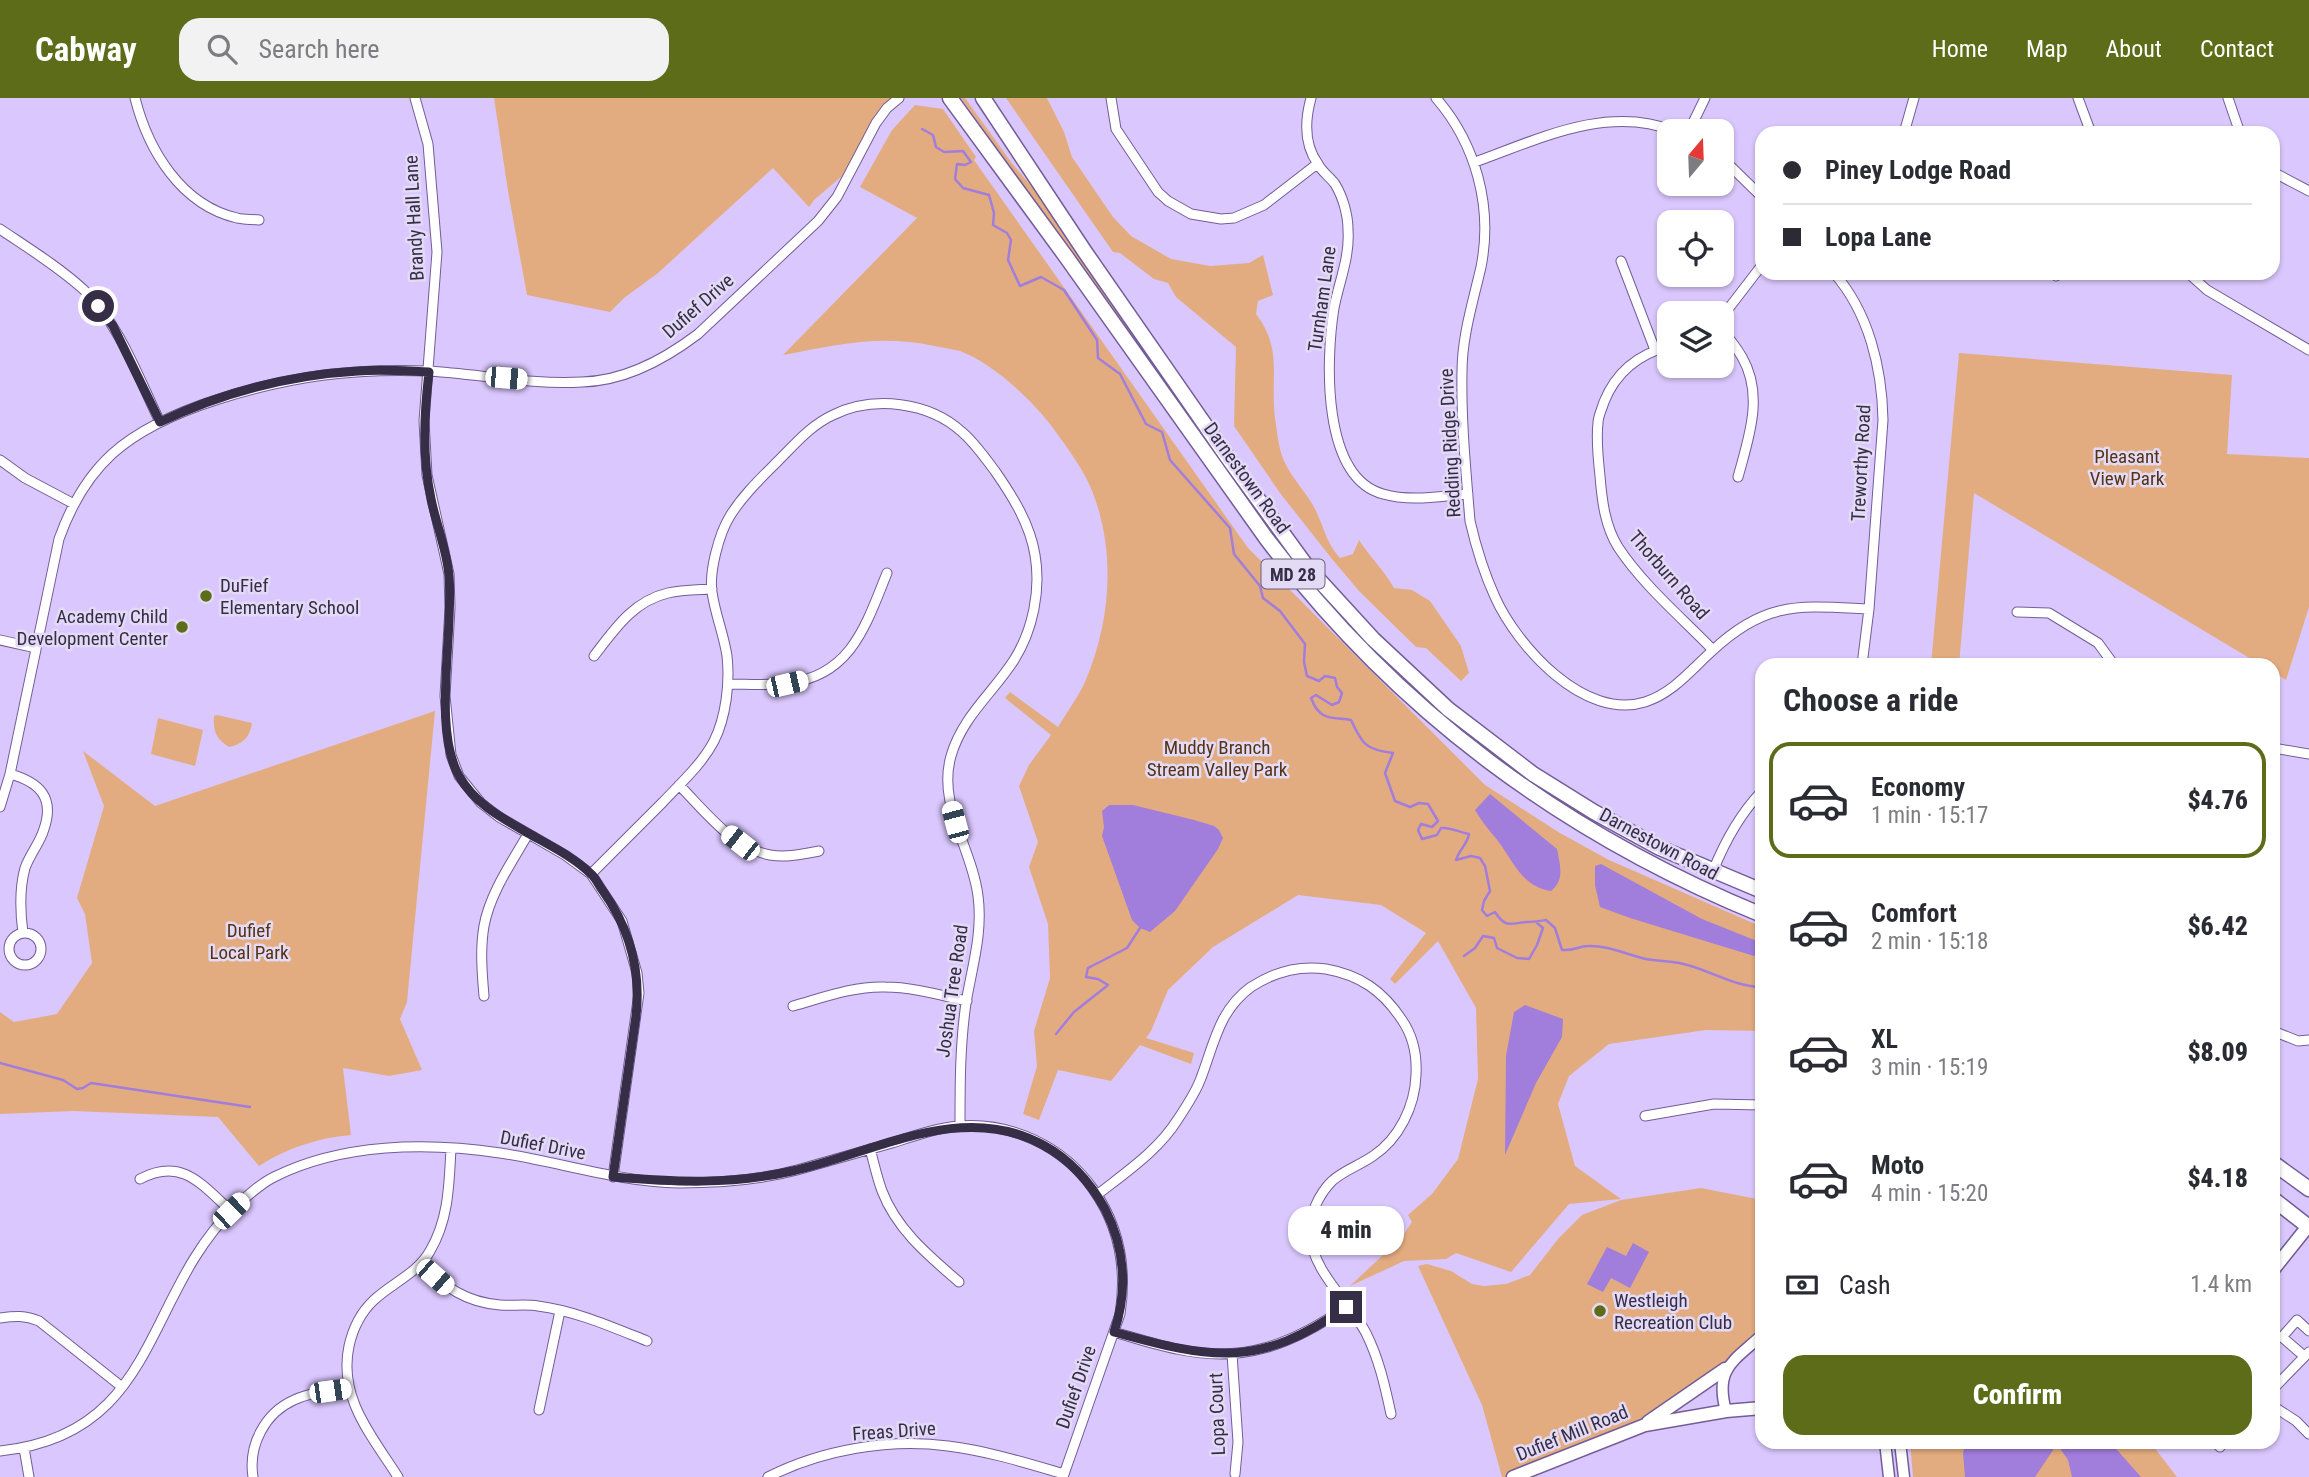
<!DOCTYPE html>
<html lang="en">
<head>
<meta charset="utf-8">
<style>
  :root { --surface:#fff; --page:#f2f2f3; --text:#2b2b33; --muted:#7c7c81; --line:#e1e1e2; --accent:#5c6c18 }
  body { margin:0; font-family:"Roboto Condensed",sans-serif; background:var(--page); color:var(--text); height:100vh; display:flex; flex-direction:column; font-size:26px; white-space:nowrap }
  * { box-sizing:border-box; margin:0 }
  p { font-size:23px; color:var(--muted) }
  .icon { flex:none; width:38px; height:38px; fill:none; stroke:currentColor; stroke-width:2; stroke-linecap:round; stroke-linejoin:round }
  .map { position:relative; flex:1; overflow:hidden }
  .drawer { position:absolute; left:1755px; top:560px; width:525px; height:791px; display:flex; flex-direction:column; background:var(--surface); border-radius:21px; box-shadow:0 2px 5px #0004 }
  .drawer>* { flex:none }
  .guide { position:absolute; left:1755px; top:28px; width:525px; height:154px; border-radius:21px; box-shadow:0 2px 5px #0004; display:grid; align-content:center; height:154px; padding:0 28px; background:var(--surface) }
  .needle { width:46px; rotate:19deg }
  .tools { position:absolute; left:1657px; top:21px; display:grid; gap:14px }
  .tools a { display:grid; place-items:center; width:77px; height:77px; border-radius:14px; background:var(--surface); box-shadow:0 2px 5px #0004; font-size:35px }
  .end { position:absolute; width:32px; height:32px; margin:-16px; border:9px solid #362d47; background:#fff; box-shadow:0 0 0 4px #fff }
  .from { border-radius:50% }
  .bubble { position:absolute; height:49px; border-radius:21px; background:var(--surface); box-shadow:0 2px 5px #0004; font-size:23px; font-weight:800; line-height:49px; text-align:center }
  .car { position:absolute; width:21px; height:42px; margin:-21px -10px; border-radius:9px; box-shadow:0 0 5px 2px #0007; background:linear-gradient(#fff 24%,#345 0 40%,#fff 0 76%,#345 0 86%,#fff 0) }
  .guide b { display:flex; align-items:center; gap:24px; height:66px; font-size:26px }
  .guide b+b { border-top:2px solid var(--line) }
  .guide i { width:18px; height:18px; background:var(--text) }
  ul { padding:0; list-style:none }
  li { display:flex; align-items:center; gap:21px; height:116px; margin:0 14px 10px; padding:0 14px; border:4px solid transparent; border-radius:21px }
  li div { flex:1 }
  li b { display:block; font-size:26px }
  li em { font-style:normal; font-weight:800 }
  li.current { border-color:var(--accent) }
  li>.icon { width:63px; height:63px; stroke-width:1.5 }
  h2 { padding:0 28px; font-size:32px; line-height:84px }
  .pay { display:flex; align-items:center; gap:18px; height:77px; padding:0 28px; font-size:26px }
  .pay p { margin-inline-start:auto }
  .action { display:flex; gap:14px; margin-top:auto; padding:14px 28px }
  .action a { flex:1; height:80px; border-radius:21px; background:var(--accent); color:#fff; font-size:28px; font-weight:800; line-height:80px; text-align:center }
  header { display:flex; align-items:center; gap:42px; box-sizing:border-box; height:98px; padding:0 35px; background:var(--accent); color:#fff }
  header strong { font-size:33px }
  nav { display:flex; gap:38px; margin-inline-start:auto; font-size:24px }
  .search { width:490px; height:63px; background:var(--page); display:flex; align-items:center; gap:18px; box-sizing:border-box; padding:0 24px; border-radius:21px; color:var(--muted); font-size:26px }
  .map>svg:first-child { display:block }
  .green { fill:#e3ac80 }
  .water { fill:#a17ddc }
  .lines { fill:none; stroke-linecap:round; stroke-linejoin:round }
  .stream { stroke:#a17ddc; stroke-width:2.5 }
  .minor-casing { stroke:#735d99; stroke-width:11 }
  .tertiary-casing { stroke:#735d99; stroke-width:13 }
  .secondary-casing { stroke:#735d99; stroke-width:15 }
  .primary-casing { stroke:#735d99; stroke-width:17 }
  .minor { stroke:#fff; stroke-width:9 }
  .tertiary { stroke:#fff; stroke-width:10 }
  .secondary { stroke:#fff; stroke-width:12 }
  .primary { stroke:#fff; stroke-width:14 }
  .route { stroke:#362d47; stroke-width:9 }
  .poi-dot { fill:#5c6c18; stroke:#e3daf5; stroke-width:2.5 }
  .labels { text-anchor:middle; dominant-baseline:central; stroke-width:5; stroke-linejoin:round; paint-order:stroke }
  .shield { fill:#e3daf5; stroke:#6a617b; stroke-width:2 }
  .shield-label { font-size:18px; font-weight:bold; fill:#362d47 }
  .street-label { font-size:19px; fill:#362d47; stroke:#e3daf5 }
  .park-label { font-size:19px; fill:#563313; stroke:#e3daf5 }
  .poi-label { font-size:19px; fill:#362d47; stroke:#e3daf5; text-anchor:start }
</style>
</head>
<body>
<header>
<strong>Cabway</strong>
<div class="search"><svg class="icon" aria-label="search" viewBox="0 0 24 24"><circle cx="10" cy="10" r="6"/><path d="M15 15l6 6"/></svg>Search here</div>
<nav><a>Home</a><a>Map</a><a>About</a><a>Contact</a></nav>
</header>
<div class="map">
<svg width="2309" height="1379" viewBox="0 0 2309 1379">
  <rect width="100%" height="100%" fill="#dac7fd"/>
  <path class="green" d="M494 0H899L876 25 855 67 814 102 809 109 773 70 658 175 624 200 610 214 527 197 508 93Z
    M961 0H965L1011 64 1042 101 1355 532 1423 599 1468 637 1522 677 1581 715 1579 718 1461 637 1352 535 1255 416Z
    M1006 0H1047L1064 34 1072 59 1113 119 1131 138 1171 161 1210 168 1249 165 1263 157 1273 197 1258 203 1256 216C1283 251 1270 279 1275 320 1277 334 1279 355 1286 367 1294 383 1308 396 1316 413 1325 432 1326 444 1340 460L1353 456 1359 442C1370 459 1384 472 1394 490L1412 492 1430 503 1461 548 1469 575 1461 583 1426 550 1416 549 1359 493 1332 461 1280 395 1234 328 1236 249 1176 199 1168 185 1154 181 1120 155 1113 154Z
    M915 7 943 11 976 59 974 62 1248 450 1485 687 1560 735 1609 762 1762 829V933L1706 932 1609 946 1569 978 1558 1006 1575 1068 1621 1101 1569 1106 1511 1174 1456 1155 1446 1161 1404 1163 1350 1188 1402 1139 1412 1124 1408 1117 1432 1096 1458 1061 1478 981 1476 910 1438 843 1395 886 1390 881 1426 835 1381 807 1298 797 1213 849 1168 892 1151 933 1146 940 1194 955 1191 966 1140 947 1111 983 1058 972 1039 1022 1023 1016 1037 968 1034 933 1050 880 1048 826 1029 769 1038 744 1019 688 1029 667 1051 637 1005 600 1010 594 1058 629C1067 614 1078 599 1085 584 1110 526 1116 458 1094 398 1086 374 1068 351 1053 330 1033 303 993 265 960 253 952 251 943 250 934 248 879 236 837 247 783 257L917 120 860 89 892 32Z
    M1959 255 2232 277 2227 356 2309 360V509L2286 582 2273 574V567H2261L1974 395 1959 567H1931Z
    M435 613 407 904 400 921 422 972 389 978 343 970 351 1037C317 1040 287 1050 259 1068L218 1019 74 1013 0 1016V914L14 924 57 916 92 865 85 816 77 800 104 708 83 653 155 708Z
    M217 617 252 625C250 639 243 646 229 649 216 640 213 634 214 618Z
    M158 620 203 632 195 668 151 656Z
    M1701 1090 1762 1102V1237L1645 1327 1513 1379H1502L1482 1307 1418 1168 1427 1166 1451 1173 1472 1186 1484 1188 1506 1186 1530 1177 1558 1141 1582 1117 1621 1102Z
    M1910 1344H2150L2177 1379H1913Z"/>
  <path class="water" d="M1490 696 1557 751C1560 767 1565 782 1551 793 1522 789 1514 764 1498 743 1490 733 1482 724 1475 712Z
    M1109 707H1133L1194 722 1214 728 1219 732 1223 740 1218 751 1175 813 1150 834 1140 830 1132 822 1102 738 1104 729 1102 713Z
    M1601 766 1702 821 1762 845V854L1754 858 1630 820 1600 809 1595 787V768Z
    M1525 907 1563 921 1562 939 1536 985 1505 1057 1506 958 1514 914Z
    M1633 1145 1649 1154 1630 1190 1611 1180 1603 1194 1587 1186 1607 1149 1626 1158Z
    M1972 1344H2110L2141 1379H2072L2068 1362 2057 1346 2035 1379H1965L1963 1355 1965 1348Z"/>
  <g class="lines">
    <path class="stream" d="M922 31 933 37 936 49 944 54 963 53 971 64 965 67 957 66 955 81 963 90 989 97 994 115 993 127 1007 135 1011 142 1008 162 1020 188 1041 179 1064 192 1097 242 1098 260 1120 276 1146 326 1162 334 1170 362 1230 430 1234 456 1260 488 1263 500 1280 513 1305 546 1304 564 1307 578 1319 583 1325 578 1335 580 1337 589 1342 595 1339 604 1332 607 1316 597 1311 600C1320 623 1330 619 1351 622 1362 646 1366 652 1393 655L1385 675 1395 703 1410 709 1419 705 1428 706 1438 723 1432 729 1421 726 1418 732 1422 741 1437 737 1441 730C1451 729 1458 734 1469 736 1468 745 1459 752 1456 762L1471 758 1480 760 1485 768 1490 793 1484 803 1482 812 1487 818 1495 814C1506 831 1510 825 1527 824 1533 824 1539 823 1546 822L1555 830 1562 852C1575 853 1578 848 1588 848 1607 847 1628 857 1646 861 1657 863 1668 863 1679 865 1707 870 1733 889 1762 889
      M1464 858 1475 850 1483 838 1494 840 1497 850 1517 860 1529 861 1537 847 1543 830 1537 825
      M1056 936 1074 914 1108 887 1098 881 1086 879 1088 870 1127 850 1140 830
      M0 965 63 982 77 991 83 990 91 985 250 1009"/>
    <g class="minor-casing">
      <path id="minor" d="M135 0C148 52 181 107 237 120 244 122 252 121 259 122
        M415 0 428 46 437 154 424 323 427 377 449 476 450 510 445 598 451 657 459 678 481 705 499 719 565 757 591 776 622 823 637 875 639 895 613 1079
        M1111 0 1116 31 1158 94 1168 103 1191 116 1221 121 1234 120 1264 107 1317 66
        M1311 0C1305 22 1304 47 1318 66 1322 74 1330 79 1335 86 1343 99 1348 117 1348 132 1350 159 1339 184 1334 210 1326 260 1321 379 1383 396 1411 404 1440 398 1468 396
        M1436 0C1476 46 1493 109 1481 169 1473 204 1462 238 1462 274 1461 323 1466 374 1470 423 1476 449 1484 475 1495 499 1517 548 1584 623 1645 604 1673 595 1691 572 1712 553 1766 502 1800 508 1869 511
        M2078 0 2091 35
        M2228 0 2240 35
        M1689 33 1705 0
        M1904 35 1914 0
        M1722 60 1762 99
        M1475 64C1537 42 1607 6 1674 33
        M2273 74 2309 93
        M0 131C28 150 59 169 84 192 119 225 139 281 160 324
        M1621 163 1655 252
        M1834 175C1869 215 1882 270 1883 322L1869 511 1862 567
        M2188 175 2207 192 2309 252
        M2056 178 2060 175
        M1722 219 1762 167
        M1722 232C1729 240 1736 249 1742 259 1764 297 1749 339 1738 379
        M1670 248C1638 256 1616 274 1604 304 1602 311 1598 318 1598 325 1596 342 1598 360 1600 378 1602 403 1605 428 1618 449 1643 487 1681 519 1713 552
        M0 362 25 380 74 406
        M2017 514 2049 515 2098 545 2114 567
        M0 542 36 550
        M594 558C614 532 633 503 668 495 682 492 697 492 712 491
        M728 586C747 586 768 588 788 585 851 578 866 527 887 475
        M2273 650 2309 656
        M10 676C39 684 55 699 44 731 40 745 30 756 25 770 19 792 20 813 23 835
        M679 687C705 713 732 750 770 757 786 760 803 756 819 753
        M0 709 10 676 59 441C70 410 87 379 112 356 142 329 181 313 219 301 291 278 353 270 428 273 479 276 531 287 582 284 624 283 665 261 698 236L818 123 837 99 876 25 887 10 899 0
        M1713 773C1725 743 1739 717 1762 693
        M591 776C615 752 639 728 663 704 681 685 702 666 714 643 726 619 730 585 727 558 724 537 715 516 712 494 709 473 719 436 730 418 743 397 761 380 778 363 795 346 811 327 833 317 874 297 929 304 962 334 975 345 985 360 995 373 1013 399 1030 426 1035 457 1041 492 1033 532 1014 562 993 595 962 619 951 658 937 707 972 750 978 798 983 835 972 869 966 905 960 947 960 986 960 1028
        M9 851a16 16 0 1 1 32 0a16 16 0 1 1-32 0Z
        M484 898C482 875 480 851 484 828 490 795 512 764 528 736
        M793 908C822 900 853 888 885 889 912 889 940 897 967 903
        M2273 933 2298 943 2309 942
        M1645 1018 1714 1006 1762 1007
        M870 1051C874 1065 877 1080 882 1093 897 1132 929 1158 959 1184
        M140 1081C182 1059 201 1086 231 1113
        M1097 1097C1126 1074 1158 1053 1178 1021 1186 1009 1196 994 1201 980 1214 946 1219 912 1251 889 1274 874 1299 867 1326 871 1360 877 1383 893 1402 922 1413 938 1417 958 1416 977 1415 1008 1399 1041 1373 1058 1360 1067 1343 1073 1332 1083 1319 1096 1309 1117 1310 1135 1312 1174 1349 1203 1366 1235 1379 1261 1385 1288 1391 1316
        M420 1166C447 1189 464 1204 500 1207 513 1208 526 1206 538 1208 576 1213 612 1229 647 1243
        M0 1220C15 1218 25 1217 39 1223L122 1289
        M1114 1234C1135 1240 1156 1247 1177 1251 1243 1266 1293 1246 1346 1209
        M1232 1256 1238 1344 1235 1376
        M2304 1258 2282 1239 2297 1222 2309 1233
        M2273 1291 2309 1254
        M2273 1308 2296 1323 2309 1336
        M539 1312 560 1213
        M2215 1344 2220 1349 2224 1344
        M24 1350 29 1379
        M0 1353C159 1337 143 1197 235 1109 247 1098 260 1086 274 1079 342 1045 427 1044 500 1055 560 1064 618 1084 679 1085 718 1085 760 1082 797 1072 829 1063 860 1054 892 1045 914 1038 936 1030 959 1028 1011 1024 1063 1048 1093 1091 1120 1129 1127 1171 1120 1216L1063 1379
        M253 1379C248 1347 265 1315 294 1302 311 1294 330 1293 348 1291
        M398 1379C372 1338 338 1300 349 1248 353 1230 360 1215 374 1202 392 1185 418 1175 430 1153 449 1121 449 1086 451 1050
        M768 1379C821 1352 889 1340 948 1348 988 1353 1026 1365 1064 1376"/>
    </g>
    <g class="tertiary-casing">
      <path id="tertiary" d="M1726 1313C1714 1270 1734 1263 1762 1237
        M1885 1344 1889 1379
        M1900 1344 1904 1379"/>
    </g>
    <g class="secondary-casing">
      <path id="secondary" d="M2273 1172 2309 1127
        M1648 1324 1725 1271
        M1513 1379 1645 1327 1726 1313 1762 1310"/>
    </g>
    <g class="primary-casing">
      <path id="primary" d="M950 0 1067 160 1266 440C1397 613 1562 735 1762 817
        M983 0 1085 154 1228 360 1308 470 1373 541 1448 611 1533 676 1594 714 1660 750 1762 793
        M2273 1065 2309 1091
        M2273 1101 2309 1129"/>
    </g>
    <use href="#minor" class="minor"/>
    <use href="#tertiary" class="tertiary"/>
    <use href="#secondary" class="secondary"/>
    <use href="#primary" class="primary"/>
  </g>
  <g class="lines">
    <path class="route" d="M98 208 113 228 160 324C221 295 290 277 358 273 382 271 405 273 429 274 424 317 422 358 431 401 436 426 447 452 449 478 454 535 432 630 459 678 475 706 502 720 528 735 549 747 574 759 591 776 596 780 599 788 603 793 630 831 641 873 636 918L613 1079C675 1084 730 1087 792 1073 874 1055 962 1002 1043 1047 1071 1062 1090 1084 1105 1111 1125 1150 1128 1193 1114 1234 1211 1261 1259 1271 1346 1209"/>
  </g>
  <g class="poi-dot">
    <circle cx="206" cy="498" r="7"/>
    <circle cx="182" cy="529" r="7"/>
    <circle cx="1600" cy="1213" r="7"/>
  </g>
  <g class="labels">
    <rect class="shield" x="1261.5" y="461.5" width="63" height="29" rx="5"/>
    <g class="shield-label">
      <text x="1293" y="476">MD 28</text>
    </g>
    <g class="street-label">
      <text transform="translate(414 120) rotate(-93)">Brandy Hall Lane</text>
      <text transform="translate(1322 201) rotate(-82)">Turnham Lane</text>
      <text transform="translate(698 208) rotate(-41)">Dufief Drive</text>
      <text transform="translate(1450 345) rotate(-93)">Redding Ridge Drive</text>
      <text transform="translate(1861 365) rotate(-87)">Treworthy Road</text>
      <text transform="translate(1247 380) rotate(54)">Darnestown Road</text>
      <text transform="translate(1669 477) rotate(49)">Thorburn Road</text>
      <text transform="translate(1659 746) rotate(28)">Darnestown Road</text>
      <text transform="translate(952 893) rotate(-82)">Joshua Tree Road</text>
      <text transform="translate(543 1047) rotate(11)">Dufief Drive</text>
      <text transform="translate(1076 1289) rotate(-71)">Dufief Drive</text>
      <text transform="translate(1217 1316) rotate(-92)">Lopa Court</text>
      <text transform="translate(894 1333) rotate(-4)">Freas Drive</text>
      <text transform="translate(1572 1335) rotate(-22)">Dufief Mill Road</text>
    </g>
    <g class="park-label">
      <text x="2127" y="358">Pleasant<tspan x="2127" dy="22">View Park</tspan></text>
      <text x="1217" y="649">Muddy Branch<tspan x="1217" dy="22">Stream Valley Park</tspan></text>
      <text x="249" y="832">Dufief<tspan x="249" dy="22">Local Park</tspan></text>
    </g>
    <g class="poi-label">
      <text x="220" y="487">DuFief<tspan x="220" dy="22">Elementary School</tspan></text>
      <text x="168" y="518" text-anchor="end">Academy Child<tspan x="168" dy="22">Development Center</tspan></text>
      <text x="1614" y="1202">Westleigh<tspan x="1614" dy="22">Recreation Club</tspan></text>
    </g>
  </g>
</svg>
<div class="tools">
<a><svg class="needle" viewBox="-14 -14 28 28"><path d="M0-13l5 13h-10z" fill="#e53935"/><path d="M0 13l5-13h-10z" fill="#7c7c81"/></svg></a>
<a><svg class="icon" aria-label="locate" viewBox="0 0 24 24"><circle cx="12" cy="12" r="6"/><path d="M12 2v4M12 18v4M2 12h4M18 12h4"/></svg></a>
<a><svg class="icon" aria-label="layers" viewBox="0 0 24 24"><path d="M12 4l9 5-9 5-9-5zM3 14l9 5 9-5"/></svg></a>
</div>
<i class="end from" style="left:98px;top:208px"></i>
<i class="end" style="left:1346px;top:1209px"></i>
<div class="bubble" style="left:1288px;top:1108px;width:116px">4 min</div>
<i class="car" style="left:506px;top:280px;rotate:95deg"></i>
<i class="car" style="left:787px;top:586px;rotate:77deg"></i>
<i class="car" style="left:955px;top:724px;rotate:345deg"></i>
<i class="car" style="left:740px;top:745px;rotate:308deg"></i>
<i class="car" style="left:231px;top:1113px;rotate:46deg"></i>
<i class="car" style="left:435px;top:1179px;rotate:131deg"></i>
<i class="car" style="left:330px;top:1293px;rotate:82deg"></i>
<div class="guide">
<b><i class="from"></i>Piney Lodge Road</b>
<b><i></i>Lopa Lane</b>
</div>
<section class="drawer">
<h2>Choose a ride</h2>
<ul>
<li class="current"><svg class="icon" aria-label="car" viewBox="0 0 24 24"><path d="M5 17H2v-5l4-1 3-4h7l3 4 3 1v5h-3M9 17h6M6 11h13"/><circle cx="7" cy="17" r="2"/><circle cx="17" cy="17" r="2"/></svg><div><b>Economy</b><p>1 min · 15:17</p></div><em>$4.76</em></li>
<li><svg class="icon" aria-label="car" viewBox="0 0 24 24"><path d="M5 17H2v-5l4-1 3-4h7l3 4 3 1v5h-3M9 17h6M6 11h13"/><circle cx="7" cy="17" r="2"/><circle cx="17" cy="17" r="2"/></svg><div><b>Comfort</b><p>2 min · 15:18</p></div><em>$6.42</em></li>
<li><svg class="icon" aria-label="car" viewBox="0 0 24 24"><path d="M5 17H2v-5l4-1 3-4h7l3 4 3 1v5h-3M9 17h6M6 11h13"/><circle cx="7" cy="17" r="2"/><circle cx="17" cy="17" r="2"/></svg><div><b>XL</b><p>3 min · 15:19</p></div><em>$8.09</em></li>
<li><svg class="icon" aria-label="car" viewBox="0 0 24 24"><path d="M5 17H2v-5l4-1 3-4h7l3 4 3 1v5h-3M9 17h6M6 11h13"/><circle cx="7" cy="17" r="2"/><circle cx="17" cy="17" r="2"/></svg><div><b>Moto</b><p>4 min · 15:20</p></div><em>$4.18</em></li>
</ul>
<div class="pay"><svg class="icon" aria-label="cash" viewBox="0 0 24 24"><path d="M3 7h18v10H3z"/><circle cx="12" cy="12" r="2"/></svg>Cash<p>1.4 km</p></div>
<div class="action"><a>Confirm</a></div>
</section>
</div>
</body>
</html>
